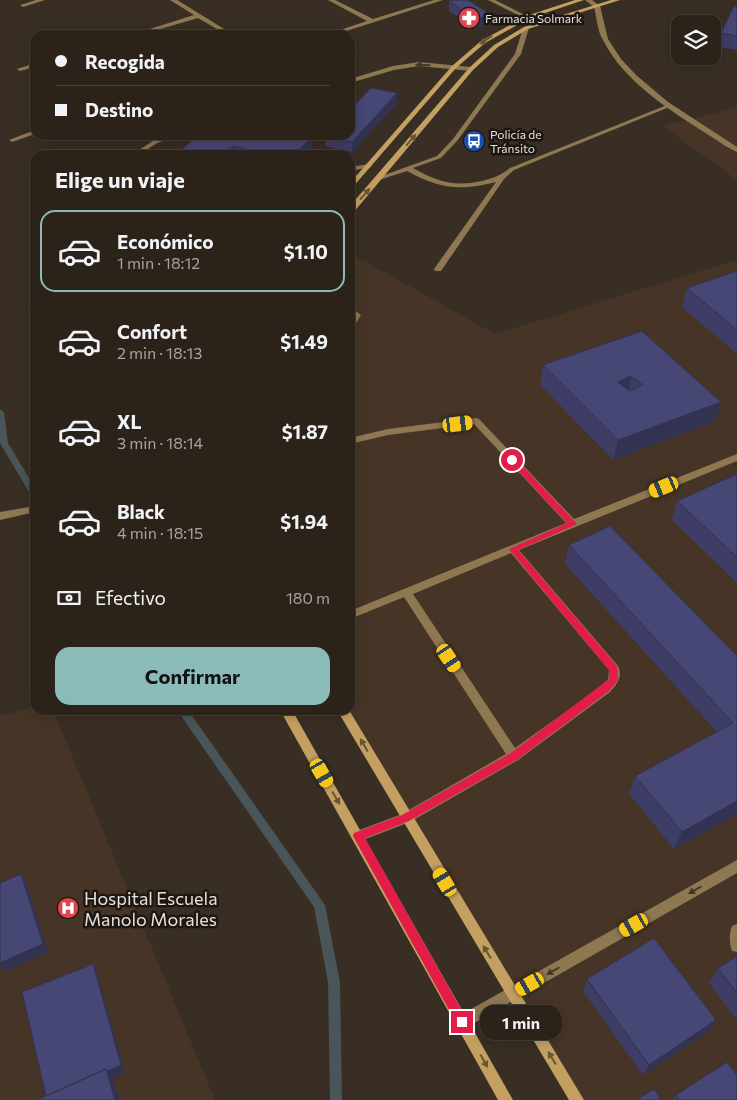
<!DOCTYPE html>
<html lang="es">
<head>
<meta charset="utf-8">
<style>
  :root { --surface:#2b221a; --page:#332a23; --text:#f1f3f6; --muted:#a6a4a2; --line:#473f39; --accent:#8bbbb9 }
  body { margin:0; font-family:Commissioner,sans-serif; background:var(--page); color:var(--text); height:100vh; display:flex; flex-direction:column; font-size:19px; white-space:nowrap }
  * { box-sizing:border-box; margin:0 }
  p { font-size:16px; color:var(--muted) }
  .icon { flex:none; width:28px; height:28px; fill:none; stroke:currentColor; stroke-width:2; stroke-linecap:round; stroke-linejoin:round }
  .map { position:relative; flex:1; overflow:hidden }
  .side { position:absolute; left:30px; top:150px; width:325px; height:565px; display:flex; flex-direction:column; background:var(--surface); border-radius:15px; box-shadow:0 2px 12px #0003,0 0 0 1px var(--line) }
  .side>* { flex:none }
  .guide { position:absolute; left:30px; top:30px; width:325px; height:110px; border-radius:15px; box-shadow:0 2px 12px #0003,0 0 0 1px var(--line); display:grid; align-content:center; height:110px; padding:0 25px; background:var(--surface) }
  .fabs { position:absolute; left:671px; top:15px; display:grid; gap:10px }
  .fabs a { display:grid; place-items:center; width:50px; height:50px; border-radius:10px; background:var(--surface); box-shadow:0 2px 12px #0003,0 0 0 1px var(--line); font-size:25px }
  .end { position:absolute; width:22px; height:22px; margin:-11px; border:6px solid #e11d48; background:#fff; box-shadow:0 0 0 2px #fff }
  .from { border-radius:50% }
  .bubble { position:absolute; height:35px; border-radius:15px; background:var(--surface); box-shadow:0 2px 12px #0003,0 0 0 1px var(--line); font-size:16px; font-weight:700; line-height:35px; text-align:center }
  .car { position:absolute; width:15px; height:30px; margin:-15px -8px; border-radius:6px; box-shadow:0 0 4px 1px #0007; background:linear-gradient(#f5c518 24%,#345 0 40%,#f5c518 0 76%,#345 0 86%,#f5c518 0) }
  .guide b { display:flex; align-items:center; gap:18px; height:48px; font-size:19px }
  .guide b+b { border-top:1px solid var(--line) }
  .guide i { width:12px; height:12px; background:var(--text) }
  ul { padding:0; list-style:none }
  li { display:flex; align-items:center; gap:15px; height:82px; margin:0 10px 8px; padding:0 15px; border:2px solid transparent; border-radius:15px }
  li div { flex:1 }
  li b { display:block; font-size:19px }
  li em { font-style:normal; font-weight:700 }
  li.current { border-color:var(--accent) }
  li>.icon { width:45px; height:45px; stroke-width:1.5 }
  h2 { padding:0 25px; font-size:22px; line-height:60px }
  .pay { display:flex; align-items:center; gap:12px; height:55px; padding:0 25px; font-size:19px }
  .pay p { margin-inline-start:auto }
  .primary-button { display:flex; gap:10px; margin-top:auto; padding:10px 25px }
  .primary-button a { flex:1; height:58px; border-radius:15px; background:var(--accent); color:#111; font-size:20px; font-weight:700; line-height:58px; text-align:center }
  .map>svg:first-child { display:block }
  .built { fill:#463526 }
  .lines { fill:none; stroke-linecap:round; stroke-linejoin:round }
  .stream { fill:#495558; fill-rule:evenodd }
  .service { fill:#8e7851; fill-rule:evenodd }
  .minor { fill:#8e7851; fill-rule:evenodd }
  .secondary { fill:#c3a061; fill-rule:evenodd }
  .wall { fill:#3d3d65 }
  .shaded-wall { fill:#323252 }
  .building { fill:#474775; stroke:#323252; fill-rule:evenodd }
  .oneway { fill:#675536 }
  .oneway2 { fill:#443928 }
  .route { fill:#e11d48 }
  .labels { text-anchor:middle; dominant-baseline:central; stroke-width:5; stroke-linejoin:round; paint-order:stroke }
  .far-poi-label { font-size:12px; fill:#e7e0d9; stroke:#1c1712; text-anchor:start }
  .near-poi-label { font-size:18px; fill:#e7e0d9; stroke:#1c1712; text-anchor:start }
</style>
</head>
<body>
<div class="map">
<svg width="737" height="1100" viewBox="0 0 737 1100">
  <rect width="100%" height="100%" fill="#392e23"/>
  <path class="built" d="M737 107V180L663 126 716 113Z
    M350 253 495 334 737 260V1100H578L343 710H350Z
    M35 707V710H53L215 1100H0V716Z"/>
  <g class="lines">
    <path class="stream" d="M0 409 4 412 8 443 35 488V498L32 497 0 443Z
      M177 710H188L325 905 340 982 342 1100H330L328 982 314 907Z"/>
    <path class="service" d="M526 26 529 28 521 54 457 141 441 158 413 168C438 182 454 187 482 181 493 178 500 176 510 168L667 105 672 106 514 170 504 179 441 271H435L434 269 496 182C459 191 440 189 407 171L379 180 376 178 437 156 453 139 515 54 523 28Z
      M419 62 471 67 474 69 471 71 419 66 394 70 350 83V79L393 66Z
      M169 135H179L157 143 139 155H131L153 141Z
      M369 164 372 166 371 167 350 171V167Z
      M350 307 361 315 353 328H350V320L353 315 350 313Z
      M476 418 479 419 574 519 737 454V461L519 550 618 666C623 677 617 684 610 692L518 760 410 822 358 842 354 840 352 836 354 832 402 814 506 754 404 597 350 619V611L566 523 474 424 388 435 350 444V438L388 429ZM511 553 609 670 608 679 602 686 515 748 413 594Z
      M737 860V873L467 1027 462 1029 457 1027 455 1022 457 1017Z
      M737 924V952L732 951C729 943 729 933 732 926Z"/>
    <path class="minor" d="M36 0H45L23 7 20 5Z
      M170 0H177L234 35H227L198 18 140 35H131L194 15Z
      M328 0H335L373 19 434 0H443L334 35H325L367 21Z
      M488 0H495L541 23 536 24Z
      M585 0H592L600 6 608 39 621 59 636 75 668 102 737 147V152C727 148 717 140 707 134 671 111 623 81 603 40 597 30 597 18 594 7Z
      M35 63V67L20 71 17 69Z
      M35 130V134L12 142 9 140Z
      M35 506V512L0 520V512Z"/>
    <path class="secondary" d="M575 0H584L530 18 485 43 456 68 352 188 350 189V183L452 66 481 41 526 16Z
      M611 0H620L528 29 498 47 473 70 353 213H350V206L469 68 494 45 524 27Z
      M280 710H292L513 1100H498Z
      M337 710H349L584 1100H569Z"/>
  </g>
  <path class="wall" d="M449 1 491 15 490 25 475 28 449 11Z
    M737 6V50L718 47 721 33Z
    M397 93V103L352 152 325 146V136Z
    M199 135 311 138 312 155H175Z
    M737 271V354L682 307 687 288Z
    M35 300V327L33 326 28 307Z
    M642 331 715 421 613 460 540 385 543 365Z
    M35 335V352L31 339Z
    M737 474V583L672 520 677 501Z
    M569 545 737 656V814L674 849 629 794 635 776 717 732 565 564Z
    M737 956V1020L709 983 718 968Z
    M587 979 716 1020 709 1031 643 1075 583 991Z
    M676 1095 737 1100H672Z"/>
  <path class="shaded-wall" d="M491 15 490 25 475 28V19Z
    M397 93V103L352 152V142Z
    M311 138 312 155H294Z
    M234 146 235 155H224Z
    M631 376 627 395 618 382Z
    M721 402 715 421 613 460 618 440Z
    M737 801V814L674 849 682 832Z
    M21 874 26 883 48 952 4 972 0 966V963Z
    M93 964 97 972 125 1073 112 1078 115 1085 120 1100H62Z
    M716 1020 709 1031 643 1075 649 1065Z"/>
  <path class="building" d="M454 0H468L491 15 475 19 449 1Z
    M734 6H737V36L721 33Z
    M371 88 397 93 352 142 325 136 326 135H350V110Z
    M199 135H298L311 138 294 155H269L234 146 224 155H175Z
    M737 271V330L687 288Z
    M35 300V309L28 307Z
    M642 331 721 402 618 440 543 365ZM631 376 643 385 630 391 618 382Z
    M35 335V340L31 339Z
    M737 474V557L677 501Z
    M610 526 737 656V801L682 832 635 776 733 723 569 545Z
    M21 874 43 944 0 963V883Z
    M654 938 716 1020 649 1065 587 979Z
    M737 956V993L718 968Z
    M93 964 121 1065 108 1071 106 1069 46 1096 22 992Z
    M727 1062 737 1075V1100H679L676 1095Z
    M106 1069 115 1100H37Z
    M654 1089 661 1100H636Z"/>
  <defs><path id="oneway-solid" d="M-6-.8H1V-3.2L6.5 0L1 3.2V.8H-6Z" transform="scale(1.25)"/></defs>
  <g class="oneway">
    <use href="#oneway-solid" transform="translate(486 40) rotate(146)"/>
    <use href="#oneway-solid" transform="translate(411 140) rotate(-49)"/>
    <use href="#oneway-solid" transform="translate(365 194) rotate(-49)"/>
    <use href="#oneway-solid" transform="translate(364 745) rotate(-120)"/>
    <use href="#oneway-solid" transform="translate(336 798) rotate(60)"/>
    <use href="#oneway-solid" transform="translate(487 952) rotate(-121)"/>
    <use href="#oneway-solid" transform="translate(552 1058) rotate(-121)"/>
    <use href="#oneway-solid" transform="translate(484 1061) rotate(61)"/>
  </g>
  <g class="oneway2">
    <use href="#oneway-solid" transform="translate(423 65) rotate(-178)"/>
    <use href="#oneway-solid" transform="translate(695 890) rotate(150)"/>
    <use href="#oneway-solid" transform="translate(553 971) rotate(150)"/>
  </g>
  <path class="route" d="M510 458H515L577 524 518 550 617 666 618 680 609 691 518 759 409 821 365 838 466 1018V1026L462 1028 458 1026 353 836 354 833 402 815 511 753 609 679V670L509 549 567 523 510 462Z"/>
  <defs>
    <g id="pharmacy-disc" transform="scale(1.125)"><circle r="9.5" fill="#e0444e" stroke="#1c1712"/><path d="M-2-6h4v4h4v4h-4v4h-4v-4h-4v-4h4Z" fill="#fff"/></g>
    <g id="bus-disc" transform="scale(1.125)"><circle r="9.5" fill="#1a4fb4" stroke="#1c1712"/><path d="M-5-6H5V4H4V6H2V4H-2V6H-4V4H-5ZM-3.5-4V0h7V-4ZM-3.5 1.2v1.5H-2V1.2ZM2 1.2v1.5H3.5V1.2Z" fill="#fff"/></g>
    <g id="hospital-disc" transform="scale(1.125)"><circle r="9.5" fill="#e0444e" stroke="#1c1712"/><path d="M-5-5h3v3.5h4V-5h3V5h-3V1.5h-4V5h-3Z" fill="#fff"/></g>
  </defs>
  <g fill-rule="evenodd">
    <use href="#pharmacy-disc" x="469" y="18"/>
    <use href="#bus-disc" x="474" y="141"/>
    <use href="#hospital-disc" x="68" y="908"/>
  </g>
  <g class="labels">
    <g class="far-poi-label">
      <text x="485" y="18">Farmacia Solmark</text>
      <text x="490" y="134">Policía de<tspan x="490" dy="14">Tránsito</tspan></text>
    </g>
    <g class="near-poi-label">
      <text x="84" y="898">Hospital Escuela<tspan x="84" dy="21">Manolo Morales</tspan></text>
    </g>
  </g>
</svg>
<div class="fabs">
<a><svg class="icon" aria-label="layers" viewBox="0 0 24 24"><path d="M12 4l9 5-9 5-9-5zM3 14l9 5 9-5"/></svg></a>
</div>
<i class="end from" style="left:512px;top:460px"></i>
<i class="end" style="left:462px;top:1022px"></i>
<div class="bubble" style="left:480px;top:1005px;width:82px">1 min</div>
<i class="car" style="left:458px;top:424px;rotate:83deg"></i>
<i class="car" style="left:664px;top:487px;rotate:248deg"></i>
<i class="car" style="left:449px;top:658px;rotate:146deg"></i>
<i class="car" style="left:322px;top:773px;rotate:150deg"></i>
<i class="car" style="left:445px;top:882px;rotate:329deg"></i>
<i class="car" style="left:634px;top:925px;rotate:241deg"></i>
<i class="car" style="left:530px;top:984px;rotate:240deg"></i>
<div class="guide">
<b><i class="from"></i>Recogida</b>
<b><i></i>Destino</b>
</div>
<section class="side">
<h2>Elige un viaje</h2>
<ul>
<li class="current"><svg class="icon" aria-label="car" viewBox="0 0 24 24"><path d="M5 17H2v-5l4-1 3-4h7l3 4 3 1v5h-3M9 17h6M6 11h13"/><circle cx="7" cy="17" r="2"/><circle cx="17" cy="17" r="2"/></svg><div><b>Económico</b><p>1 min · 18:12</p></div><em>$1.10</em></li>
<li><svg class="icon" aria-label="car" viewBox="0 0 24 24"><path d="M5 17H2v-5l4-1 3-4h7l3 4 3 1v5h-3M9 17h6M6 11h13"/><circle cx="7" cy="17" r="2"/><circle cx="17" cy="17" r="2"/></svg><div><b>Confort</b><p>2 min · 18:13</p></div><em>$1.49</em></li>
<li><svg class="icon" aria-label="car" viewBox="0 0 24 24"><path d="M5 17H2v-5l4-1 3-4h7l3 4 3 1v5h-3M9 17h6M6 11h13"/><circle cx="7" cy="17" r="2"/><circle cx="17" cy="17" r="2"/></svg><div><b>XL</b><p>3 min · 18:14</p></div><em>$1.87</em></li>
<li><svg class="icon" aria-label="car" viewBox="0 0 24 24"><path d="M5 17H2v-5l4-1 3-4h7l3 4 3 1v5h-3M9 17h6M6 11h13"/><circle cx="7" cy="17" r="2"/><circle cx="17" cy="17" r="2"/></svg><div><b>Black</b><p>4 min · 18:15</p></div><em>$1.94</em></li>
</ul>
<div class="pay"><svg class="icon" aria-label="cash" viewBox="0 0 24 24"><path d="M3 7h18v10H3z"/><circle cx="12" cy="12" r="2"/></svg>Efectivo<p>180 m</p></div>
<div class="primary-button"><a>Confirmar</a></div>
</section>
</div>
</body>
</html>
